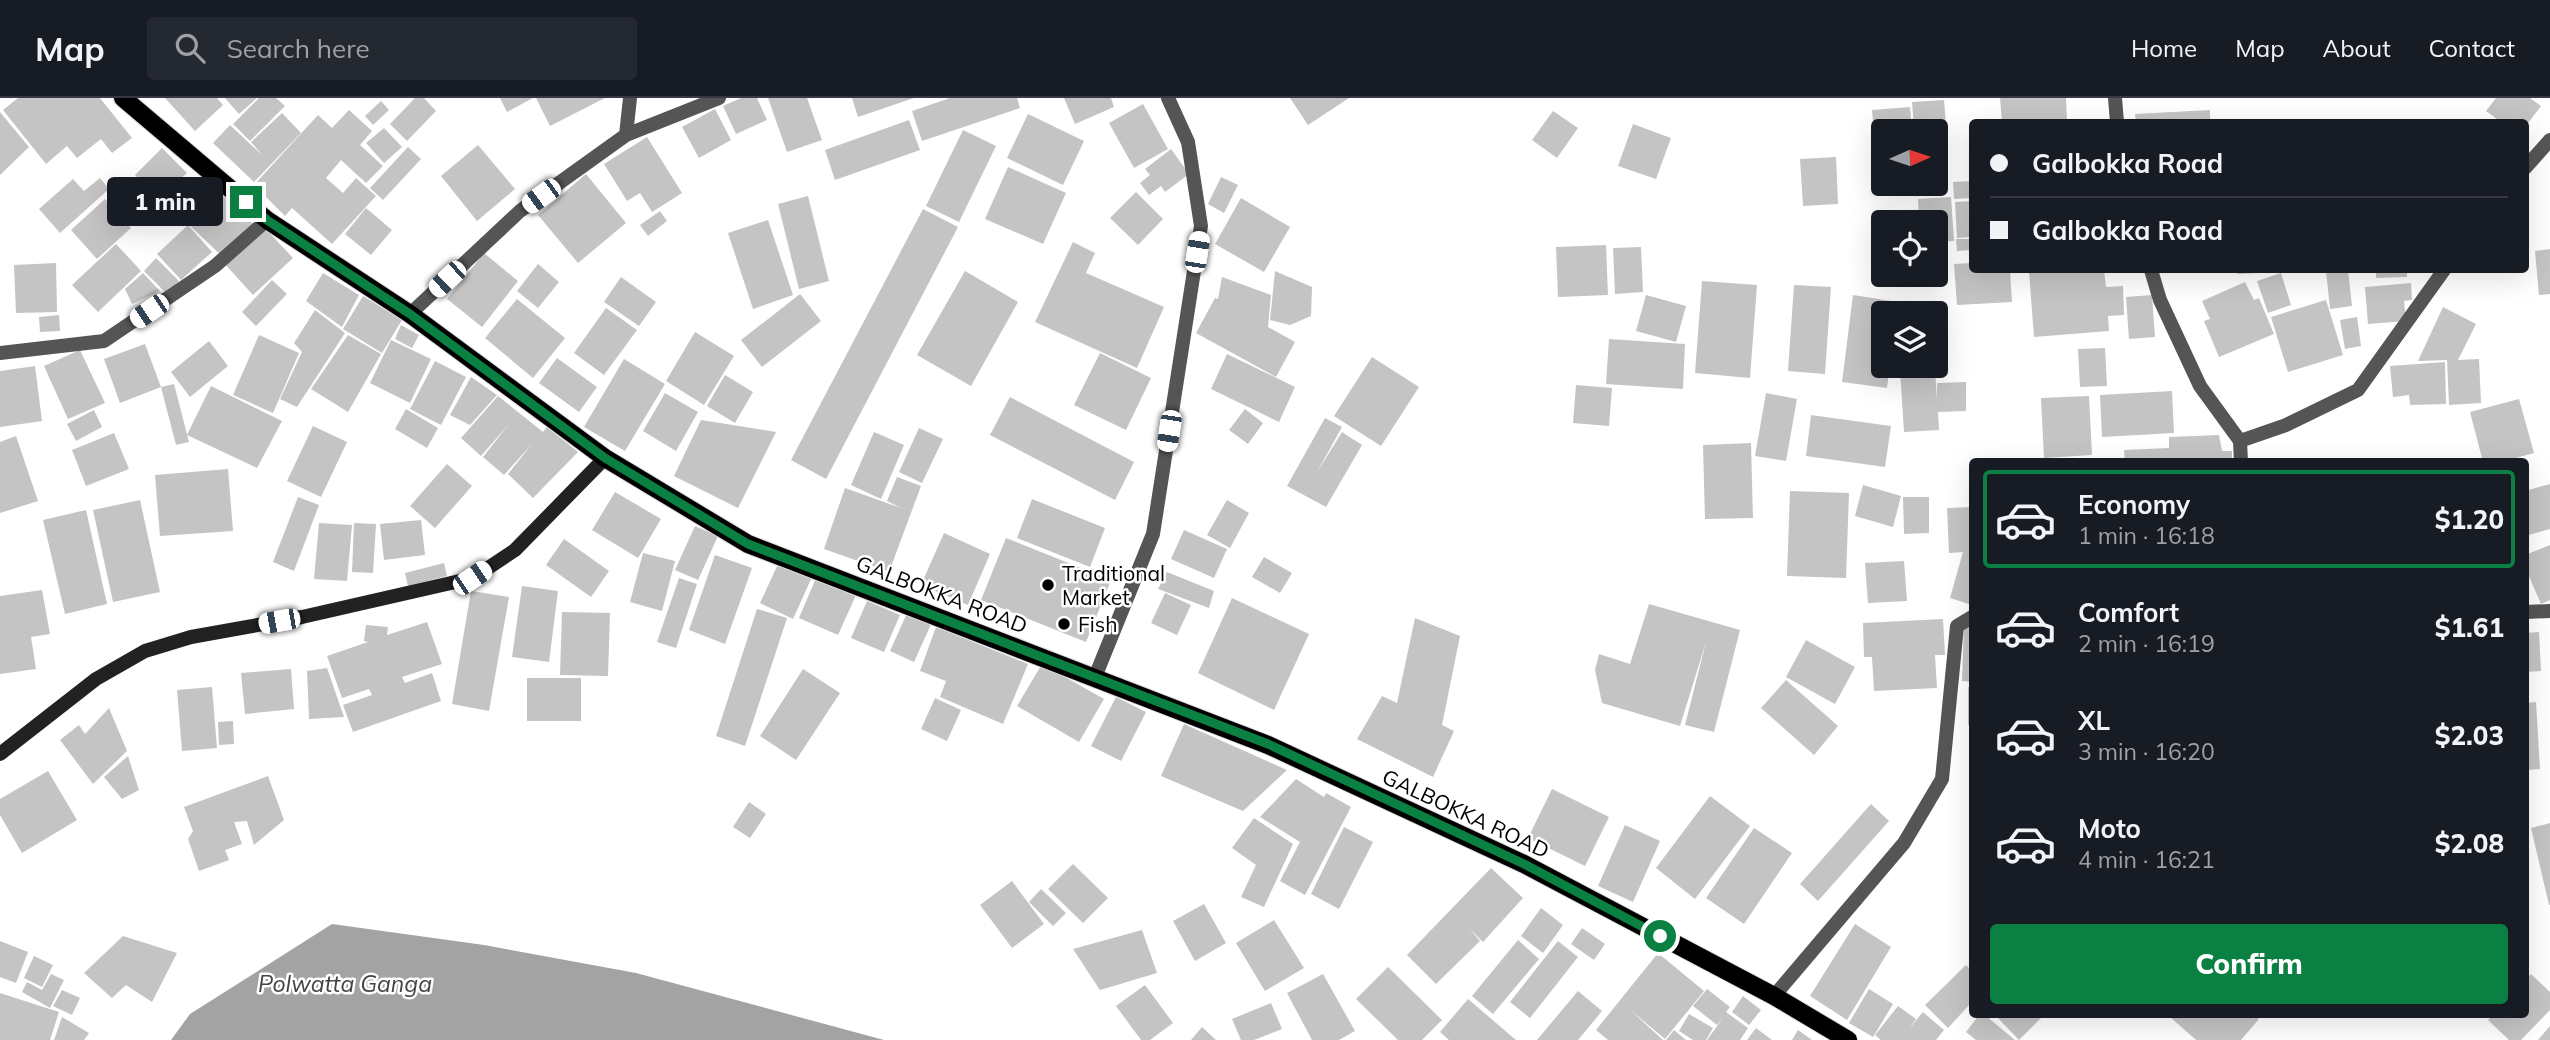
<!DOCTYPE html>
<html lang="en">
<head>
<meta charset="utf-8">
<style>
  :root { --surface:#171b24; --page:#242831; --text:#f1f3f6; --muted:#9ea1a6; --line:#363941; --accent:#0b8043 }
  body { margin:0; font-family:Mulish,sans-serif; background:var(--page); color:var(--text); height:100vh; display:flex; flex-direction:column; font-size:26px; white-space:nowrap }
  * { box-sizing:border-box; margin:0 }
  p { font-size:23px; color:var(--muted) }
  .icon { flex:none; width:38px; height:38px; fill:none; stroke:currentColor; stroke-width:2; stroke-linecap:round; stroke-linejoin:round }
  .map { position:relative; flex:1; overflow:hidden }
  .details { position:absolute; left:1969px; top:360px; width:560px; height:560px; display:flex; flex-direction:column; background:var(--surface); border-radius:7px; box-shadow:0 7px 28px #0002 }
  .details>* { flex:none }
  .guide { position:absolute; left:1969px; top:21px; width:560px; height:154px; border-radius:7px; box-shadow:0 7px 28px #0002; display:grid; align-content:center; height:154px; padding:0 21px; background:var(--surface) }
  .needle { width:46px; rotate:87deg }
  .controls { position:absolute; left:1871px; top:21px; display:grid; gap:14px }
  .controls a { display:grid; place-items:center; width:77px; height:77px; border-radius:7px; background:var(--surface); box-shadow:0 7px 28px #0002; font-size:35px }
  .end { position:absolute; width:32px; height:32px; margin:-16px; border:9px solid #0b8043; background:#fff; box-shadow:0 0 0 4px #fff }
  .from { border-radius:50% }
  .bubble { position:absolute; height:49px; border-radius:7px; background:var(--surface); box-shadow:0 7px 28px #0002; font-size:23px; font-weight:800; line-height:49px; text-align:center }
  .car { position:absolute; width:21px; height:42px; margin:-21px -10px; border-radius:9px; box-shadow:0 0 5px 2px #0007; background:linear-gradient(#fff 24%,#345 0 40%,#fff 0 76%,#345 0 86%,#fff 0) }
  .guide b { display:flex; align-items:center; gap:24px; height:66px; font-size:26px }
  .guide b+b { border-top:2px solid var(--line) }
  .guide i { width:18px; height:18px; background:var(--text) }
  ul { padding:12px 0 0; list-style:none }
  li { display:flex; align-items:center; gap:21px; height:98px; margin:0 14px 10px; padding:0 7px; border:4px solid transparent; border-radius:7px }
  li div { flex:1 }
  li b { display:block; font-size:26px }
  li em { font-style:normal; font-weight:800 }
  li.on { border-color:var(--accent) }
  li>.icon { width:63px; height:63px; stroke-width:1.5 }
  .button { display:flex; gap:14px; margin-top:auto; padding:14px 21px }
  .button a { flex:1; height:80px; border-radius:7px; background:var(--accent); color:#fff; font-size:28px; font-weight:800; line-height:80px; text-align:center }
  header { display:flex; align-items:center; gap:42px; box-sizing:border-box; height:98px; padding:0 35px; background:var(--surface); border-bottom:2px solid var(--line) }
  header strong { font-size:33px }
  nav { display:flex; gap:38px; margin-inline-start:auto; font-size:24px }
  .search { width:490px; height:63px; background:var(--page); display:flex; align-items:center; gap:18px; box-sizing:border-box; padding:0 24px; border-radius:7px; color:var(--muted); font-size:26px }
  .map>svg:first-child { display:block }
  .water { fill:#a3a3a3 }
  .building { fill:#c4c4c4 }
  .lines { fill:none; stroke-linecap:round; stroke-linejoin:round }
  .primary-casing { stroke:#dbdbdb; stroke-width:20 }
  .minor { stroke:#555; stroke-width:14 }
  .secondary { stroke:#222; stroke-width:14 }
  .primary { stroke:#000; stroke-width:18 }
  .route { stroke:#0b8043; stroke-width:9 }
  .poi-dot { fill:#000; stroke:#fff; stroke-width:2.5 }
  .labels { text-anchor:middle; dominant-baseline:central; stroke-width:5; stroke-linejoin:round; paint-order:stroke }
  .poi-label { font-size:21px; fill:#000; stroke:#fff; text-anchor:start }
  .street-label { font-size:21px; fill:#000; stroke:#fff }
  .water-label { font-size:23px; font-style:italic; fill:#444; stroke:#fff }
</style>
</head>
<body>
<header>
<strong>Map</strong>
<div class="search"><svg class="icon" aria-label="search" viewBox="0 0 24 24"><circle cx="10" cy="10" r="6"/><path d="M15 15l6 6"/></svg>Search here</div>
<nav><a>Home</a><a>Map</a><a>About</a><a>Contact</a></nav>
</header>
<div class="map">
<svg width="2550" height="942" viewBox="0 0 2550 942">
  <rect width="100%" height="100%" fill="#fff"/>
  <path class="water" d="M332 826 484 847 636 875 884 942H171L190 916Z"/>
  <path class="building" d="M18 0H100L132 40 112 55 101 41 77 60 67 48 46 66 3 12Z
    M165 0H217L223 7 195 33Z
    M225 0H257L239 16Z
    M259 0H276L285 8 250 43 233 26Z
    M415 0H424L436 13 407 43 390 26Z
    M500 0H533L507 14Z
    M536 0H605L550 28Z
    M741 0H757L767 22 736 36 723 8Z
    M768 0H807L822 42 787 54Z
    M852 0H914L858 19Z
    M950 0H1017L1020 10 922 43 912 13Z
    M1064 0H1111L1114 9 1075 26Z
    M1290 0H1349L1308 27Z
    M2000 0H2066L2067 23 2002 24Z
    M2496 0H2530L2541 8 2525 29V24H2501L2486 13Z
    M1944 2 1946 26 1914 29 1912 4Z
    M381 3 389 12 373 27 365 18Z
    M1143 6 1168 51 1134 70 1109 25Z
    M1910 9 1912 33H1883V37L1874 38 1872 12Z
    M715 11 731 42 699 60 682 29Z
    M349 12 372 33 360 47 383 68 366 85 341 62 326 80 343 95 356 80 376 98 332 146 292 110 285 118 254 87 318 17 332 30Z
    M2210 12V24H2136L2135 16Z
    M1553 13 1578 30 1557 60 1532 42Z
    M0 14 29 49 0 77Z
    M282 15 301 35 254 84 213 45 230 27 263 58 251 44Z
    M1028 16 1084 43 1063 87 1007 60Z
    M909 22 920 52 835 82 825 52Z
    M1633 26 1671 40 1656 81 1618 68Z
    M384 30 402 49 384 65 366 45Z
    M963 32 996 48 959 124 926 108Z
    M647 39 682 95 652 114 640 95 627 103 604 66Z
    M478 47 515 91 477 123 441 78Z
    M408 49 421 61 383 102 370 90Z
    M162 50 187 75 181 80 189 88 167 110 135 77Z
    M1171 51 1189 76 1165 94 1161 88 1149 97 1140 85 1150 77 1145 71Z
    M1836 59 1838 106 1803 108 1800 61Z
    M1008 69 1066 95 1043 146 985 121Z
    M586 76 626 125 578 165 538 117Z
    M1221 79 1238 87 1224 115 1208 106Z
    M100 80 109 91 60 135 39 111 73 81 84 93Z
    M1972 83V100L1954 101 1953 84Z
    M213 87 255 128 224 160 182 120Z
    M1136 94 1163 121 1138 147 1110 120Z
    M808 98 829 183 799 191 778 106Z
    M1951 99 1954 143 1936 144V124H1919L1918 101Z
    M1241 100 1290 129 1264 174 1215 146Z
    M105 101 131 130 97 161 71 132Z
    M1972 103V139L1957 140 1955 104Z
    M366 110 392 132 371 157 345 136Z
    M923 111 958 129 826 381 791 362Z
    M660 113 667 123 648 138 640 127Z
    M768 122 793 197 753 211 728 135Z
    M188 127 212 154 181 182 157 156Z
    M262 127 293 160 253 197 223 164Z
    M1956 141H1972V152L1957 153Z
    M1073 144 1095 155 1086 175 1164 209 1137 270 1035 224Z
    M116 146 141 173 98 214 72 187Z
    M1606 147 1608 197 1558 199 1556 149Z
    M1641 149 1643 194 1615 196 1613 150Z
    M2550 151V196L2539 197 2535 153Z
    M484 155 518 183 482 229 447 201Z
    M156 160 179 183 167 196 144 173Z
    M56 165 57 214 16 215 14 167Z
    M1972 165V172H2010L2012 204 1957 207 1954 166Z
    M538 166 559 184 538 210 517 193Z
    M2044 172H2104L2106 189 2123 188 2124 217 2108 218 2109 233 2034 239 2029 173Z
    M2238 172H2276V174L2238 176Z
    M2326 172H2348L2352 208 2330 211Z
    M2376 172H2407V179L2376 180Z
    M965 173 1018 204 971 288 917 257Z
    M1275 173 1312 189 1311 218 1290 227 1270 222Z
    M143 175 160 193 132 206 125 191Z
    M323 175 359 197 342 229 306 203Z
    M2281 175 2291 207 2268 215 2257 183Z
    M621 179 656 204 639 228 604 204Z
    M1222 179 1271 197 1268 229 1295 244 1276 279 1196 235 1215 200 1218 201Z
    M272 182 287 196 256 228 242 214Z
    M1702 183 1757 187 1750 280 1695 275Z
    M2245 184 2254 202 2259 200 2274 236 2219 259 2204 223 2210 221 2202 203Z
    M2411 185 2412 202 2404 203 2406 223 2368 226 2365 189Z
    M1794 187 1831 189 1825 276 1788 273Z
    M800 196 821 223 762 269 741 242Z
    M1646 197 1686 208 1676 244 1636 233Z
    M1853 197 1898 204 1897 215H1883V268H1890L1887 290 1842 284Z
    M2152 197 2155 239 2129 241 2126 199Z
    M363 198 402 222 382 255 343 231Z
    M517 201 565 240 533 280 485 240Z
    M2326 202 2343 257 2288 274 2271 219Z
    M2443 209 2476 226 2458 262 2479 261 2481 305 2449 307 2447 262 2418 263Z
    M606 210 637 232 604 277 574 255Z
    M315 212 345 235 297 309 280 301 302 254 294 245Z
    M59 217 60 233 40 234 39 219Z
    M2357 219 2361 248 2345 251 2340 222Z
    M401 227 419 237 412 250 395 241Z
    M695 234 734 258 704 307 666 283Z
    M259 237 299 255 273 315 233 297Z
    M348 237 381 256 348 314 311 291Z
    M1609 241 1685 246 1683 291 1606 286Z
    M391 242 431 261 410 305 370 285Z
    M209 243 228 268 190 299 171 274Z
    M145 246 161 289 120 305 104 261Z
    M2105 250 2107 288 2080 289 2078 251Z
    M80 252 105 305 68 321 44 268Z
    M1100 255 1151 280 1126 332 1074 307Z
    M1227 256 1295 289 1279 324 1211 291Z
    M1372 259 1419 289 1381 348 1334 318Z
    M557 260 597 289 579 314 539 285Z
    M624 261 665 286 625 353 584 329Z
    M435 263 466 279 441 327 410 311Z
    M2445 264 2446 306 2410 307 2409 297 2393 299 2390 268Z
    M35 268 42 323 0 329V273Z
    M1935 270 1937 303V285L1966 284V313L1938 314 1939 332 1904 334 1900 272Z
    M725 277 753 294 735 325 707 308Z
    M471 279 497 297 470 327 450 317Z
    M174 286 189 344 176 347 161 289Z
    M1576 287 1612 290 1609 328 1573 325Z
    M211 288 282 323 257 370 187 337Z
    M2172 293 2174 335 2102 339 2100 297Z
    M665 295 698 314 676 353 643 333Z
    M1766 295 1797 301 1786 363 1755 358Z
    M498 298 543 334 547 329 578 354 533 400 508 376 532 346 504 377 483 359 509 326 481 358 461 340Z
    M2089 298 2092 357 2044 360 2041 300Z
    M1010 299 1134 364 1115 402 990 337Z
    M2519 301 2534 355 2501 364H2483L2470 314Z
    M406 311 438 330 427 350 395 331Z
    M1245 311 1263 325 1248 346 1229 332Z
    M94 312 102 329 76 343 67 326Z
    M1811 317 1891 328 1885 369 1806 358Z
    M1325 320 1342 329 1316 376 1342 334 1362 347 1326 409 1287 388Z
    M701 322 776 334 738 410 674 378Z
    M313 328 347 344 321 399 287 383Z
    M919 330 943 341 922 385 899 374Z
    M874 334 904 347 881 401 851 387Z
    M114 335 129 371 86 388 72 352Z
    M2219 337 2222 353H2232V364H2125L2124 352 2169 350V339Z
    M16 338 38 403 0 415V344Z
    M1751 345 1753 420 1705 421 1703 347Z
    M447 366 472 388 435 430 410 408Z
    M228 371 233 433 160 438 155 377Z
    M897 379 921 388 889 474 824 451 845 390 901 410 887 403Z
    M2550 386V431L2525 438V393Z
    M1863 387 1901 398 1893 429 1855 418Z
    M1790 393 1849 395 1846 480 1787 478Z
    M615 394 661 421 638 460 592 432Z
    M298 399 319 407 294 473 273 464Z
    M1903 399H1929V435L1904 436Z
    M1032 401 1105 430 1090 469 1017 440Z
    M140 402 160 494 113 504 93 412Z
    M1227 402 1249 415 1230 450 1207 437Z
    M1972 409V507L1950 500 1963 454 1949 455 1947 410Z
    M86 412 107 506 65 516 43 422Z
    M421 422 425 457 384 462 380 426Z
    M319 425 352 427 347 483 314 481Z
    M354 425 376 426 373 475 352 474Z
    M695 428 718 438 698 482 675 472Z
    M1184 432 1227 451 1214 480 1171 461Z
    M944 435 990 456 968 507 921 487Z
    M1006 440 1111 482 1086 544 981 502Z
    M564 441 609 473 591 499 546 467Z
    M2550 447V502L2541 506 2525 469V457Z
    M643 455 675 463 662 513 630 504Z
    M715 457 752 470 725 546 689 532Z
    M1264 459 1292 475 1280 495 1252 479Z
    M1904 463 1907 503 1868 505 1865 465Z
    M779 464 812 479 793 521 760 505Z
    M444 465 447 478 408 488 405 475Z
    M1167 474 1214 493 1209 510 1158 491Z
    M679 480 697 486 676 550 657 544Z
    M816 480 856 497 838 537 799 520Z
    M522 488 558 493 549 564 512 559Z
    M42 492 50 536 31 539 36 571 0 576V498Z
    M471 493 509 499 489 613 452 606Z
    M1165 495 1191 507 1177 537 1151 525Z
    M1232 500 1309 536 1274 612 1198 575Z
    M867 503 900 517 884 554 851 540Z
    M1649 506 1740 532 1714 634 1685 627 1706 544 1680 628 1602 605 1595 572 1599 556 1630 566Z
    M757 511 787 520 745 648 716 638Z
    M908 513 932 524 914 564 890 553Z
    M562 514 610 515 608 578 560 577Z
    M1415 520 1460 538 1442 627 1454 633 1433 679 1357 641 1382 598 1397 605Z
    M1943 521 1945 557H1935L1937 590 1874 593 1872 559H1864L1863 525Z
    M427 524 442 566 402 579 405 585 432 575 441 603 353 634 343 607 372 597 369 591 342 600 327 558 368 544 364 543 366 527 388 529 387 537Z
    M936 529 1028 566 1003 626 940 599 946 583 920 573Z
    M1964 529H1972V584L1962 583Z
    M2539 534 2541 573 2525 574V535Z
    M1806 542 1855 569 1835 606 1786 579Z
    M1042 566 1104 601 1079 644 1017 608Z
    M327 570 344 619 309 621 307 573Z
    M291 571 294 611 245 616 241 575Z
    M803 571 840 595 796 662 760 638Z
    M527 580H581V623H527Z
    M1786 582 1838 628 1814 657 1761 610Z
    M212 589 217 650 182 653 177 592Z
    M1968 589H1972V627H1968Z
    M1116 599 1146 614 1121 663 1091 648Z
    M935 600 961 612 947 643 921 631Z
    M2536 604 2540 671 2525 672V605Z
    M109 610 127 653 93 686 60 642 79 627 85 636Z
    M233 623 234 646 219 647 218 624Z
    M1184 626 1287 672 1243 713 1161 678Z
    M128 658 139 692 122 701 104 679Z
    M48 673 77 722 22 755 0 717V701Z
    M268 678 284 722 254 747 247 723 234 724 242 746 225 752 229 762 199 773 188 741 193 733 184 709Z
    M1296 681 1324 699 1326 695 1351 709 1305 797 1280 783 1300 744 1260 719Z
    M1552 691 1609 719 1585 768 1528 740Z
    M1710 698 1750 728 1695 801 1656 770Z
    M749 704 766 716 750 740 733 729Z
    M1871 706 1889 723 1818 803 1800 786Z
    M1254 720 1293 746 1264 809 1241 799 1256 767 1232 750Z
    M2550 725V807H2549L2531 730Z
    M1625 727 1660 743 1633 804 1598 788Z
    M1344 729 1373 744 1339 811 1311 796Z
    M1754 730 1792 755 1744 826 1706 800Z
    M1073 766 1108 800 1083 825 1048 791Z
    M1491 770 1523 800 1483 844 1469 830 1480 843 1436 886 1407 857Z
    M1012 783 1044 826 1012 850 980 807Z
    M1041 791 1066 815 1053 828 1029 804Z
    M1204 806 1226 845 1195 863 1173 823Z
    M1541 810 1563 827 1543 855 1521 838Z
    M1274 822 1304 870 1265 893 1236 845Z
    M1855 826 1891 849 1847 922 1810 898Z
    M1582 830 1605 846 1594 862 1571 846Z
    M1142 832 1157 875 1100 892 1073 851Z
    M123 838 177 855 152 904 126 887 112 900 84 875Z
    M1518 842 1539 861 1493 916 1472 898Z
    M0 843 28 854 16 885 0 879Z
    M1558 843 1578 859 1530 920 1510 904Z
    M1658 855 1704 893 1665 941 1629 911 1663 942H1608L1596 932Z
    M34 858 53 867 42 889 24 880Z
    M1966 867 1972 873V904L1948 930 1925 907Z
    M1388 869 1442 922 1422 942H1398L1356 901Z
    M51 876 64 882 50 910 22 894 27 884 42 892Z
    M1323 876 1355 933 1339 942H1312L1287 895Z
    M2531 876 2550 894V912L2521 942H2509L2488 922 2493 917H2525V882Z
    M1145 887 1173 925 1150 942H1141L1116 908Z
    M1707 891 1730 909 1726 914 1748 930 1740 942H1707L1723 920 1717 927 1693 908Z
    M1869 891 1893 906 1873 939 1849 925Z
    M62 892 80 900 72 917 53 908Z
    M1578 893 1602 913 1578 942H1537Z
    M0 895 59 914 50 942H0Z
    M1743 898 1761 912 1749 927 1732 914Z
    M1468 901 1516 942H1449L1440 934Z
    M1271 905 1282 931 1254 942H1241L1232 921Z
    M1898 908 1916 921 1909 931 1923 914 1944 932 1936 942H1881L1875 937Z
    M1689 916 1713 930 1706 942H1693L1679 933Z
    M1979 917H1985L2015 942H1976L1966 934Z
    M1995 917H2044L2019 942Z
    M2172 917H2255L2259 921 2241 942H2196L2170 919Z
    M62 919 89 935 84 942H54Z
    M2550 928V942H2538Z
    M1202 929 1216 942H1191Z
    M1756 930 1772 942H1747Z
    M1674 932 1686 942H1666Z
    M1798 932 1812 942H1792Z"/>
  <g class="lines">
    <g class="primary-casing">
      <path id="primary" d="M123 0 267 122 410 216 605 360 748 446 1268 647 1524 766 1774 898 1848 942"/>
    </g>
    <path class="minor" d="M2115 0 2117 24
      M626 37 630 0
      M2525 70 2550 42
      M2151 172 2160 202 2200 288 2240 343
      M410 216 520 113 626 37 719 0
      M0 255 104 243 215 168 267 122
      M2241 364 2240 343 2286 327 2358 292 2444 172
      M2525 514 2550 513
      M1095 579 1153 436 1201 128 1188 44 1168 0
      M1774 898 1904 745 1942 681 1957 528 1972 519"/>
    <path class="secondary" d="M0 656 96 581 145 553 191 539 302 519 473 480 515 452 605 360"/>
    <use href="#primary" class="primary"/>
  </g>
  <g class="lines">
    <path class="route" d="M246 104 267 122 410 216 605 360 748 446 1268 646 1524 766 1660 838"/>
  </g>
  <g class="poi-dot">
    <circle cx="1048" cy="487" r="7"/>
    <circle cx="1064" cy="526" r="7"/>
  </g>
  <g class="labels">
    <g class="poi-label">
      <text x="1062" y="475">Traditional<tspan x="1062" dy="24">Market</tspan></text>
      <text x="1078" y="526">Fish</text>
    </g>
    <g class="street-label">
      <text transform="translate(942 496) rotate(21)">GALBOKKA ROAD</text>
      <text transform="translate(1466 715) rotate(25)">GALBOKKA ROAD</text>
    </g>
    <g class="water-label">
      <text x="345" y="885">Polwatta Ganga</text>
    </g>
  </g>
</svg>
<div class="controls">
<a><svg class="needle" viewBox="-14 -14 28 28"><path d="M0-13l5 13h-10z" fill="#e53935"/><path d="M0 13l5-13h-10z" fill="#9ea1a6"/></svg></a>
<a><svg class="icon" aria-label="locate" viewBox="0 0 24 24"><circle cx="12" cy="12" r="6"/><path d="M12 2v4M12 18v4M2 12h4M18 12h4"/></svg></a>
<a><svg class="icon" aria-label="layers" viewBox="0 0 24 24"><path d="M12 4l9 5-9 5-9-5zM3 14l9 5 9-5"/></svg></a>
</div>
<i class="end from" style="left:1660px;top:838px"></i>
<i class="end" style="left:246px;top:104px"></i>
<div class="bubble" style="left:107px;top:79px;width:116px">1 min</div>
<i class="car" style="left:541px;top:98px;rotate:234deg"></i>
<i class="car" style="left:1197px;top:154px;rotate:9deg"></i>
<i class="car" style="left:447px;top:181px;rotate:227deg"></i>
<i class="car" style="left:149px;top:213px;rotate:236deg"></i>
<i class="car" style="left:1169px;top:333px;rotate:189deg"></i>
<i class="car" style="left:472px;top:480px;rotate:56deg"></i>
<i class="car" style="left:279px;top:523px;rotate:260deg"></i>
<div class="guide">
<b><i class="from"></i>Galbokka Road</b>
<b><i></i>Galbokka Road</b>
</div>
<section class="details">
<ul>
<li class="on"><svg class="icon" aria-label="car" viewBox="0 0 24 24"><path d="M5 17H2v-5l4-1 3-4h7l3 4 3 1v5h-3M9 17h6M6 11h13"/><circle cx="7" cy="17" r="2"/><circle cx="17" cy="17" r="2"/></svg><div><b>Economy</b><p>1 min · 16:18</p></div><em>$1.20</em></li>
<li><svg class="icon" aria-label="car" viewBox="0 0 24 24"><path d="M5 17H2v-5l4-1 3-4h7l3 4 3 1v5h-3M9 17h6M6 11h13"/><circle cx="7" cy="17" r="2"/><circle cx="17" cy="17" r="2"/></svg><div><b>Comfort</b><p>2 min · 16:19</p></div><em>$1.61</em></li>
<li><svg class="icon" aria-label="car" viewBox="0 0 24 24"><path d="M5 17H2v-5l4-1 3-4h7l3 4 3 1v5h-3M9 17h6M6 11h13"/><circle cx="7" cy="17" r="2"/><circle cx="17" cy="17" r="2"/></svg><div><b>XL</b><p>3 min · 16:20</p></div><em>$2.03</em></li>
<li><svg class="icon" aria-label="car" viewBox="0 0 24 24"><path d="M5 17H2v-5l4-1 3-4h7l3 4 3 1v5h-3M9 17h6M6 11h13"/><circle cx="7" cy="17" r="2"/><circle cx="17" cy="17" r="2"/></svg><div><b>Moto</b><p>4 min · 16:21</p></div><em>$2.08</em></li>
</ul>
<div class="button"><a>Confirm</a></div>
</section>
</div>
</body>
</html>
